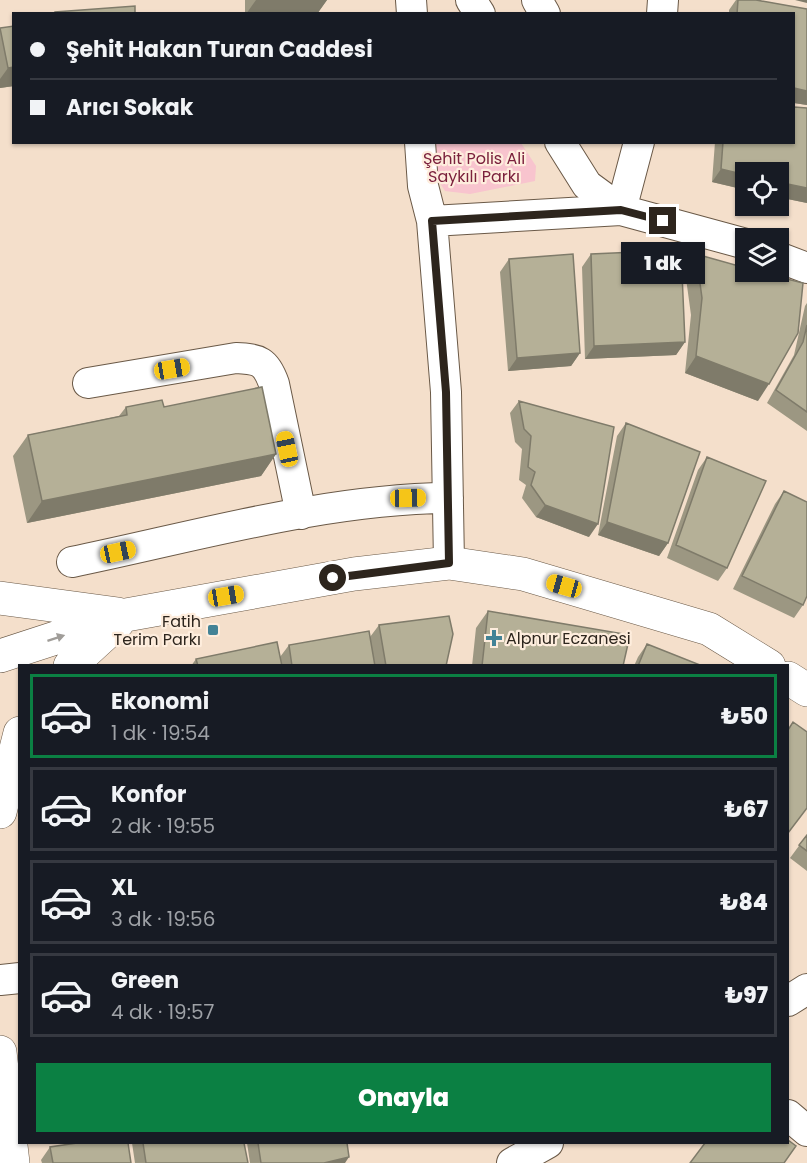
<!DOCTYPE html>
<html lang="tr">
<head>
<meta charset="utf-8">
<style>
  :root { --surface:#171b24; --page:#242831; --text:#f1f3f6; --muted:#9ea1a6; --line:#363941; --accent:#0b8043 }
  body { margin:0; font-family:Poppins,sans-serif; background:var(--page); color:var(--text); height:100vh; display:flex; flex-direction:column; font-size:22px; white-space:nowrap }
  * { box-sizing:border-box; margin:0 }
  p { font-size:20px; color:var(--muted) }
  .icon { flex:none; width:33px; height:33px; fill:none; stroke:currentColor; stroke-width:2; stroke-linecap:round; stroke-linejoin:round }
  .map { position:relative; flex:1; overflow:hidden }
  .details { position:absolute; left:18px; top:664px; width:771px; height:480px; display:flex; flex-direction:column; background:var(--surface); border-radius:0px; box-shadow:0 2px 4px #0004 }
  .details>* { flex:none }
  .hud { position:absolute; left:12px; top:12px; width:783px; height:132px; border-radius:0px; box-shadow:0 2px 4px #0004; display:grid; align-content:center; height:132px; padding:0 18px; background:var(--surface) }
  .fabs { position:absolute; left:735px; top:162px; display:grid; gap:12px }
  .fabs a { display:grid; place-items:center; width:54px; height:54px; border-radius:0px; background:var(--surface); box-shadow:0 2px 4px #0004; font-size:30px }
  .end { position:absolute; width:27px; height:27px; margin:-14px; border:8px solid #2d251d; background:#fff; box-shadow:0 0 0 3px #fff }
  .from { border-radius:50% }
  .bubble { position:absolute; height:42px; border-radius:0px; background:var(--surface); box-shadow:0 2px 4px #0004; font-size:20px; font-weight:800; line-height:42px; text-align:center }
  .car { position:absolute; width:18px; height:36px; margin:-18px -9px; border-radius:8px; box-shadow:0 0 4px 2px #0007; background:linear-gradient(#f5c518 24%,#345 0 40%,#f5c518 0 76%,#345 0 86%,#f5c518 0) }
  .hud b { display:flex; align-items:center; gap:21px; height:57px; font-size:22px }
  .hud b+b { border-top:2px solid var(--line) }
  .hud i { width:15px; height:15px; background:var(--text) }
  ul { padding:10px 0 0; list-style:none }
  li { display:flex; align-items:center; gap:18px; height:84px; margin:0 12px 9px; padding:0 6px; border:3px solid var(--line); border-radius:0px }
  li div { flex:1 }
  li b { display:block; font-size:22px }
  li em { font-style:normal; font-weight:800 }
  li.selected { border-color:var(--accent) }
  li>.icon { width:54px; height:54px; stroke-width:1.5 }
  .cta { display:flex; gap:12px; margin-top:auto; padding:12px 18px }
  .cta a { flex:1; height:69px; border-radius:0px; background:var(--accent); color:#fff; font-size:24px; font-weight:800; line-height:69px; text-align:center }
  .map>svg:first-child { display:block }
  .green { fill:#f8c4ce }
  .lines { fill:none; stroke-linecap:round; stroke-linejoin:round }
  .minor-casing { stroke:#6a5947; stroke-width:32 }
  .major-casing { stroke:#6a5947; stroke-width:34 }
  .minor { stroke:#fff; stroke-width:30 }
  .major { stroke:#fff; stroke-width:33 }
  .wall { fill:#9c9782 }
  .shaded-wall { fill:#7f7b6a }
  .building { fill:#b5b097; stroke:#7f7b6a; stroke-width:1.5 }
  .oneway { fill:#a09d99 }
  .route { stroke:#2d251d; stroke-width:8 }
  .poi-dot { fill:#438396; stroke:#feeddd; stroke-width:2 }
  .labels { text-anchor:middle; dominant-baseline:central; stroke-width:4.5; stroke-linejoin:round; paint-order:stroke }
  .park-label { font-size:16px; fill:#7b213d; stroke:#feeddd }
  .poi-label { font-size:16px; fill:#2d251d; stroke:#feeddd; text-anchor:end }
</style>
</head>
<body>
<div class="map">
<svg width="807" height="1163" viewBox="0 0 807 1163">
  <rect width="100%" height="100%" fill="#f4dfcb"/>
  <path class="green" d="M433 143H521L536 166 535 181 470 194 445 191 436 177Z"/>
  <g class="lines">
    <g class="minor-casing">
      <path id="minor" d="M411 0 412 14
        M471 0 480 14
        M537 0 545 14
        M662 14 663 0
        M420 142 423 186 432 221 446 392 449 563
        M560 142 587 185 621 210 746 244
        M432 221 621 210 639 142
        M778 257 807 268
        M88 383 236 358C259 359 266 361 274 384L301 514
        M72 562C194 537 323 499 448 498
        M0 980 20 978
        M788 1001 807 989
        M788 1115 807 1131
        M512 1163 548 1143"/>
    </g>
    <g class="major-casing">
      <path id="major" d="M0 598 118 614
        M0 656 126 615 354 574 449 563 523 574 709 629 769 666
        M70 666 118 622
        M788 678 807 690
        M0 812 20 733
        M0 1052 13 1163"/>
    </g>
    <use href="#minor" class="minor"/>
    <use href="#major" class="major"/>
  </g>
  <path class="wall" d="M245 0H327L317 14H245Z
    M736 0H756L807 9V105L794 103V14H729V10Z
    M14 26V86L0 88V29Z
    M807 108V203L778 197V172H746V190L712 182 715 142H794Z
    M591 254 685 342 676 355 585 359 582 267Z
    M696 254 758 401 685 373 691 315 685 271Z
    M509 259 580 353 571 366 508 371 500 272Z
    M807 303V431L767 403 794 355 805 306Z
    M519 401 589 537 536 517 522 498 526 485 519 480 522 449 515 442 510 413Z
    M126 407H164L276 454 261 476 27 523 13 456 28 435 119 416Z
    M626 423 668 543 659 556 598 535 617 436Z
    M707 457 727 568 718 581 667 558 698 470Z
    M784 491 803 605 794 618 733 589 775 504Z
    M488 611 623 666H472L476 628Z
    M379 625 446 666H191L196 659 280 657 289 645 370 637Z
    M647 644 700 666H634L638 657Z
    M807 835V871L790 858Z
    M132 1143H244L248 1163H135Z
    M247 1143H347L345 1163H250Z
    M50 1147 131 1163H42L41 1160Z"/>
  <path class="shaded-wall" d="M256 0H327L317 14H246Z
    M795 0H807V3Z
    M14 67V86L0 88V79L8 68Z
    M794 88 807 91V105L794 103Z
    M721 169 746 175V190L712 182Z
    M778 182 807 188V203L778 197Z
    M685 342 676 355 585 359 594 346Z
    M580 353 571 366 508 371 517 358Z
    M696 356 769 384 758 401 685 373Z
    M276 454 261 476 27 523 42 501Z
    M545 505 598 524 589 537 536 517Z
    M607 522 668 543 659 556 598 535Z
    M349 1157 345 1163H324Z"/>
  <path class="building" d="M738 0H756L807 9V91L794 88V14H737Z
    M135 6V14H55V12Z
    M14 26V67L8 68 0 28Z
    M794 107 807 108V188L778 182V172H746V175L721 169 723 142H794Z
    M681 250 685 342 594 346 591 254Z
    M573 254 580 353 517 358 509 259Z
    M696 254 746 268V272H759L803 283 798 333 769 384 696 356 702 298Z
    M807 325V412L776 390 803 342Z
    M262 387 276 454 42 501 28 435 127 415 126 407 162 400 164 407Z
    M519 401 614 427 598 524 545 505 531 485 535 472 528 467 531 436 524 429Z
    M626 423 700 452 668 543 607 522Z
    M707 457 766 481 727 568 676 545Z
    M784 491 807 502V596L803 605 742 576Z
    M488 611 630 635 623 666H482Z
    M449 616 453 634 446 666H386L379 625Z
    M369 631 375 666H292L289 645Z
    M277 642 282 666H198L196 659Z
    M647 644 700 665V666H638Z
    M793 722 807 732V808L788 833V730Z
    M807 835V851L799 845Z
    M788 1140 796 1146 784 1163H690L705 1143H788Z
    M77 1143H128L131 1163H53L50 1147Z
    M143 1143H244L248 1163H146Z
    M258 1143H347L349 1157 324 1163H261Z"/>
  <defs><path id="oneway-solid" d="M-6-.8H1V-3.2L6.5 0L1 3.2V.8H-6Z" transform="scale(1.5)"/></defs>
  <use class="oneway" href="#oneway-solid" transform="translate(56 638) rotate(-18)"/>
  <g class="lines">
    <path class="route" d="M333 578 449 563 446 392 432 221 621 210 663 221"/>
  </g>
  <g class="poi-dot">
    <rect x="207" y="624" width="12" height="12" rx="3"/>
    <path d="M491 629h6v6h6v6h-6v6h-6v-6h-6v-6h6z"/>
  </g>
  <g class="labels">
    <g class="park-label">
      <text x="474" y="158">Şehit Polis Ali<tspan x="474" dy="18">Saykılı Parkı</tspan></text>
    </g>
    <g class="poi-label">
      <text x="201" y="621">Fatih<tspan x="201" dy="18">Terim Parkı</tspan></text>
      <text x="506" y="638" text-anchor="start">Alpnur Eczanesi</text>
    </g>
  </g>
</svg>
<div class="fabs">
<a><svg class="icon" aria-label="locate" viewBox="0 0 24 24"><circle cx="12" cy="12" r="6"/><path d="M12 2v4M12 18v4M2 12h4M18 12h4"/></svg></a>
<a><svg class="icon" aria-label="layers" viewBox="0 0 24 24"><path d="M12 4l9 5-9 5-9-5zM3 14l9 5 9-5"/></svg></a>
</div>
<i class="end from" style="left:333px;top:578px"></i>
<i class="end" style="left:663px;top:221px"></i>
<div class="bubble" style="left:621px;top:242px;width:84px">1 dk</div>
<i class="car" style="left:172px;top:369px;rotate:80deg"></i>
<i class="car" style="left:287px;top:449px;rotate:348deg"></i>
<i class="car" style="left:408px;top:498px;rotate:89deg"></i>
<i class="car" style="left:118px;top:552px;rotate:78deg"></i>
<i class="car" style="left:564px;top:586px;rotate:286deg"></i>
<i class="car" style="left:226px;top:596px;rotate:80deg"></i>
<div class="hud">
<b><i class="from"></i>Şehit Hakan Turan Caddesi</b>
<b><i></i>Arıcı Sokak</b>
</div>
<section class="details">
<ul>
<li class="selected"><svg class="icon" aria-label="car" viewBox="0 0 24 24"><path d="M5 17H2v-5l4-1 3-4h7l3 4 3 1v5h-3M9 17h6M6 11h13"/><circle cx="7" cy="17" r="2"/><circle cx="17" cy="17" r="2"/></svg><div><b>Ekonomi</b><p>1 dk · 19:54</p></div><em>₺50</em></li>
<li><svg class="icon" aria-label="car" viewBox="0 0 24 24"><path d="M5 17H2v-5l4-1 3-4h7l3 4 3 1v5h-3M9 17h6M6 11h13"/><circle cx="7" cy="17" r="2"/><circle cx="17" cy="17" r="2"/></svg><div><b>Konfor</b><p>2 dk · 19:55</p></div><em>₺67</em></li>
<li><svg class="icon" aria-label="car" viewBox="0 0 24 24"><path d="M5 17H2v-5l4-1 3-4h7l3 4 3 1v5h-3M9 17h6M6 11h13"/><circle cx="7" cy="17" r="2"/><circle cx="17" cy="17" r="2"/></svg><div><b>XL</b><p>3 dk · 19:56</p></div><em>₺84</em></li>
<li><svg class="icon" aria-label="car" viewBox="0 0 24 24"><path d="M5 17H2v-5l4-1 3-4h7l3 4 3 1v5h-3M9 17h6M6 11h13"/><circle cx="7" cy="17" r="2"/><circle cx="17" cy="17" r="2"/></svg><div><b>Green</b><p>4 dk · 19:57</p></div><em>₺97</em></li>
</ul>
<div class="cta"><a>Onayla</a></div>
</section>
</div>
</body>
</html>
